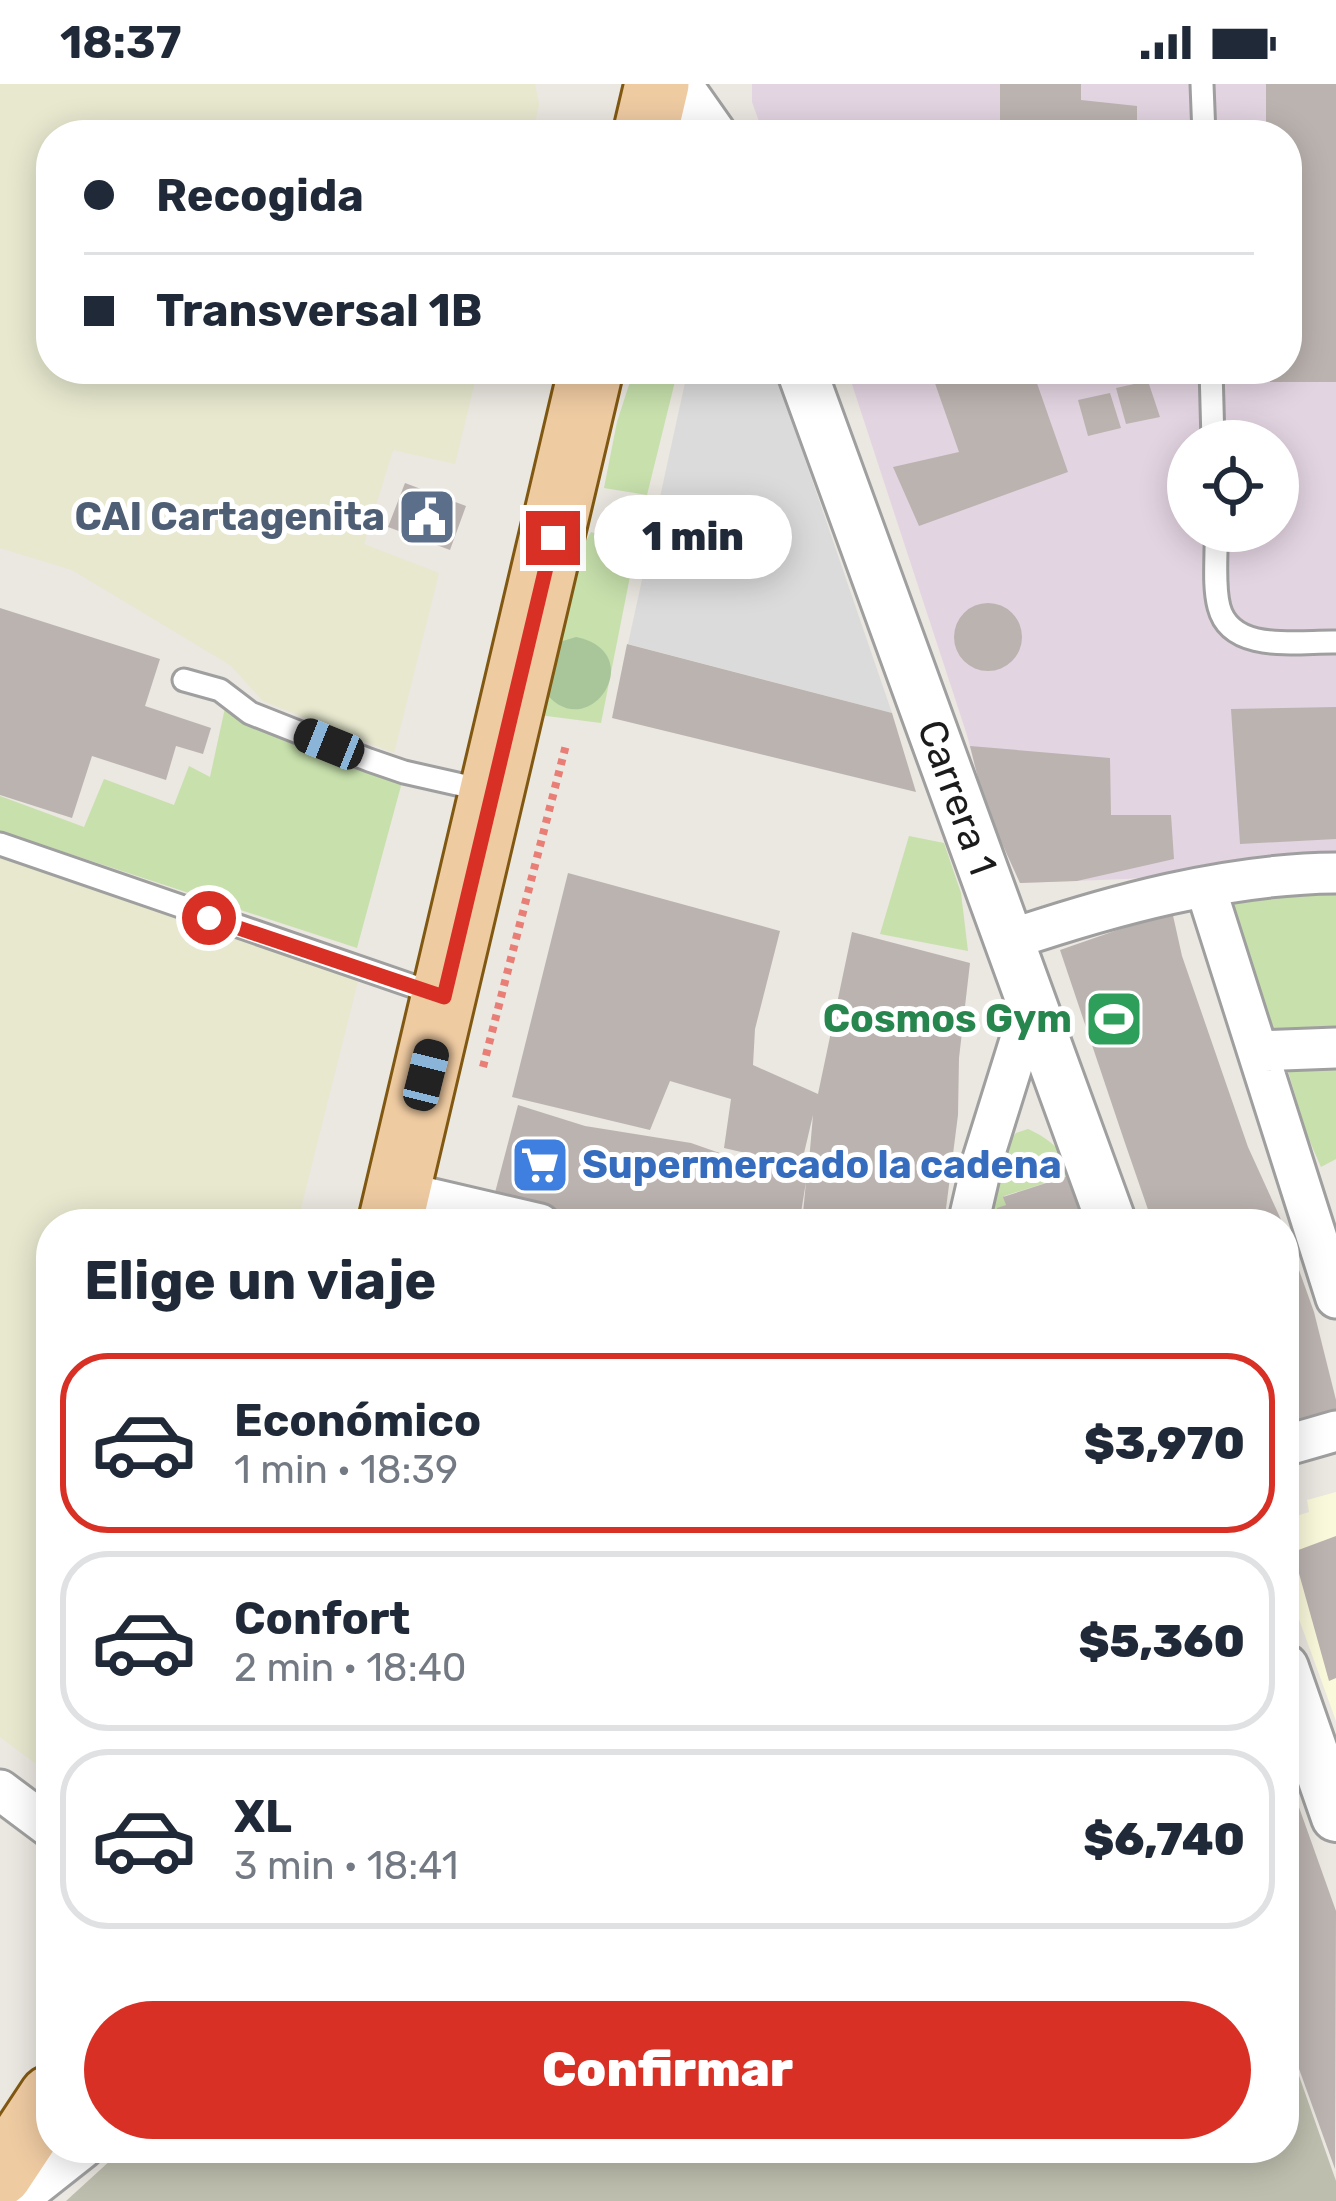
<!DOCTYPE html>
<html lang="es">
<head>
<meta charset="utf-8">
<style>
  :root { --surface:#fff; --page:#f2f2f3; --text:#1f2937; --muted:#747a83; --line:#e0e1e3; --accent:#d93025 }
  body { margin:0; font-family:Rubik,sans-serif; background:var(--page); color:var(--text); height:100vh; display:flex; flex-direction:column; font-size:45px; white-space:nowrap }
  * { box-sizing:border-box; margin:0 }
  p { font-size:39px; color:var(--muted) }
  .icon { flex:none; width:66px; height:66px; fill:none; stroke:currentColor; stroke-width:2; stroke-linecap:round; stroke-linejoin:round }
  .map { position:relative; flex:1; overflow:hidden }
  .side { position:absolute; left:36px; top:1125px; width:1263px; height:954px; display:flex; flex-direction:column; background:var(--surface); border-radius:48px; box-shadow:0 6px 30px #0003 }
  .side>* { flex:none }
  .hud { position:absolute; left:36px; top:36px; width:1266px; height:264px; border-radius:48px; box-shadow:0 6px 30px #0003; display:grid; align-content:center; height:264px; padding:0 48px; background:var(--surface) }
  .controls { position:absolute; left:1167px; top:336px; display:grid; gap:24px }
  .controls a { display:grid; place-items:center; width:132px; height:132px; border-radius:50%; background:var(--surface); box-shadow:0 6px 30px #0003; font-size:60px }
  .end { position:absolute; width:54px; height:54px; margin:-27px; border:15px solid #d93025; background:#fff; box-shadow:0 0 0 6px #fff }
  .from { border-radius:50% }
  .bubble { position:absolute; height:84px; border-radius:42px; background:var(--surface); box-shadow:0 6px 30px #0003; font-size:39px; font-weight:800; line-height:84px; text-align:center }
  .car { position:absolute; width:36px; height:72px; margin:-36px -18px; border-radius:15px; box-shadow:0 0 9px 3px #0007; background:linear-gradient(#222 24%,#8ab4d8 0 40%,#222 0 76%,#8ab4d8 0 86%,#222 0) }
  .hud b { display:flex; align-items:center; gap:42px; height:114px; font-size:45px }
  .hud b+b { border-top:3px solid var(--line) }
  .hud i { width:30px; height:30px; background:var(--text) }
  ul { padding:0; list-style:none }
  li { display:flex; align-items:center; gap:36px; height:180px; margin:0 24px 18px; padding:0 24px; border:6px solid var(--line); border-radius:48px }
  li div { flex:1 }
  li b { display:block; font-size:45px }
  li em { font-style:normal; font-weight:800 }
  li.active { border-color:var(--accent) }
  li>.icon { width:108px; height:108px; stroke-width:1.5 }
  h2 { padding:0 48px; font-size:54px; line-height:144px }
  .primary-button { display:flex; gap:24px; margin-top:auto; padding:24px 48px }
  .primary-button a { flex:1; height:138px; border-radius:72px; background:var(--accent); color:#fff; font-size:48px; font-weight:800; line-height:138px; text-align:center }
  .status { display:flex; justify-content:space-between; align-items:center; height:84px; padding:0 60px; background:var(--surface); direction:ltr }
  .status svg { height:33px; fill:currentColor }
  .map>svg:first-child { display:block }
  .industrial { fill:#e3d4e1; fill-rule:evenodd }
  .education { fill:#faf9db }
  .construction { fill:#bebeae }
  .farmland { fill:#e7e8ce }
  .grass { fill:#c7e0ac }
  .forest { fill:#a9c69b }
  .parking { fill:#dbdbdb }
  .building { fill:#bbb3af }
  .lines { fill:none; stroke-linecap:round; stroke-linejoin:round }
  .service-casing { stroke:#9f9f9f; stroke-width:27 }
  .minor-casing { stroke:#9f9f9f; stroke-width:45 }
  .tertiary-casing { stroke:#9f9f9f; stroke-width:54 }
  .primary-casing { stroke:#805811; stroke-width:69 }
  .path { stroke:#e87e76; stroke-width:8; stroke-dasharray:6 6; stroke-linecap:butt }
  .service { stroke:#fff; stroke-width:21 }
  .minor { stroke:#fff; stroke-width:39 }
  .tertiary { stroke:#fff; stroke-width:48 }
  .primary { stroke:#efcba2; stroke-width:63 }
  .route { stroke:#d93025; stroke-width:15 }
  .labels { text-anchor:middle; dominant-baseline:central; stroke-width:10; stroke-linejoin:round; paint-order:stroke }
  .service-label { font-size:39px; font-weight:bold; fill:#4e5e75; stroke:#fff; text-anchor:end }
  .street-label { font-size:39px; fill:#1b1b1b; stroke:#fff }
  .leisure-label { font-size:39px; font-weight:bold; fill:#27864d; stroke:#fff; text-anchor:end }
  .shop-label { font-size:39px; font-weight:bold; fill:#366cbe; stroke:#fff; text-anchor:start }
</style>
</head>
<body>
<div class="status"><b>18:37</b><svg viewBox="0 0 49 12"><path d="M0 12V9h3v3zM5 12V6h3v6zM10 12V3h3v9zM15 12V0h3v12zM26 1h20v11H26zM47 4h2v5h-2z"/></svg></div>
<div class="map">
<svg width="1336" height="2117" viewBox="0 0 1336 2117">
  <rect width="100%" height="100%" fill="#ebe7e1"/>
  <path class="industrial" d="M752 0H1336V778L1126 795 1020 799 985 722 967 651 847 285H1287V51H764L752 18ZM1188 357H1278V447H1188Z"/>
  <path class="education" d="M1336 1408V1637L1284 1494V1436L1309 1428 1307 1416Z"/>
  <path class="construction" d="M1284 1949 1336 2097V2117H66L124 2064H1284Z"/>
  <path class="farmland" d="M0 0H535L539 21 532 51H51V285H478L455 380 393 366 364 460 439 489 394 669 263 617 230 581 72 486 0 464Z
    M0 773 358 897 297 1140H51V1691L0 1653Z"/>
  <path class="grass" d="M634 285H678L647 411 604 404 617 338Z
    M591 448 636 462 601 639 539 631 571 484Z
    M225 624 402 698 357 864 0 747V712L84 743 104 695 174 721 189 682 210 693Z
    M909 752 944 759 961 809 968 867 880 850Z
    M1336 801V953L1269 954 1229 809Z
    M1336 975V1075L1321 1083 1307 1051 1285 977Z
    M1028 1045C1051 1055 1063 1068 1074 1090L1004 1112 1006 1121 997 1125V1140H985L995 1101 1006 1080 1009 1057 1016 1049Z"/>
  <path class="forest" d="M576 553C653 569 585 668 542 604L553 560Z"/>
  <path class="parking" d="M688 285H774L892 629 628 560Z"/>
  <path class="building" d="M1000 0H1081V16L1137 22V51H1000Z
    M1266 0H1336V298H1270V285H1287V51H1266Z
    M930 285H1032L1068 388 919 442 893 383 959 368Z
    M1148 297 1160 333 1126 340 1116 304Z
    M1110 309 1121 344 1088 352 1078 316Z
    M405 399 466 422 450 466 388 443Z
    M954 553a34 34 0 1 1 68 0a34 34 0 1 1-68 0Z
    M0 524 160 575 145 622 211 644 203 670 176 662 166 696 92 672 72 734 0 711Z
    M627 560 892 629 916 708 612 634Z
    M1336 623V755L1240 760 1231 625Z
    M970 662 1110 674 1111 731H1171L1174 775 1077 797 1020 799 985 722Z
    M568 789 780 847 755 945 753 981 818 1010 852 848 970 879 959 974 958 1031 944 1140H802L806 1098 799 1140H592L492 1120 518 1021 585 1042 691 1059 757 1082 808 1089 813 1031 801 1082 724 1064 731 1015 670 997 650 1046 512 1013Z
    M1172 827 1182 872 1248 1063 1283 1140H1153L1125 1059 1060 866Z
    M1074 1090 1090 1140H997V1124L1006 1121 1003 1113Z
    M1284 1144 1314 1228 1336 1316V1327L1284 1343Z
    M1336 1452V1594L1329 1597 1293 1468Z
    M1285 1684 1336 1827 1335 2085 1284 1943Z"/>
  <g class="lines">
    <g class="service-casing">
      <path id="service" d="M1202 0 1204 51
        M1211 285 1213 357
        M1216 447C1217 470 1213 501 1219 523 1231 570 1299 557 1336 558
        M184 596 220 606 250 629 369 676 404 688 488 707
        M0 760 436 910"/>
    </g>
    <g class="minor-casing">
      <path id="minor" d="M1206 805 1336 1214
        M1009 856C1113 821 1226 790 1336 789
        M1258 967 1336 964
        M398 1107 540 1140
        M968 1140 983 1075 1032 918
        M1284 1362 1336 1347
        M0 1706 51 1744
        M16 2117 83 2064"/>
    </g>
    <g class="tertiary-casing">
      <g id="tertiary">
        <path d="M676 0 712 51"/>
        <path id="s1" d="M801 285 1112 1140"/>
        <path d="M1284 1584 1336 1733"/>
      </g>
    </g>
    <g class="primary-casing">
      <path id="primary" d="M645 51 657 0
        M390 1140 591 285
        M0 2090 51 2013"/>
    </g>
    <path class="path" d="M483 983 566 661"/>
    <use href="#service" class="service"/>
    <use href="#minor" class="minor"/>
    <use href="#tertiary" class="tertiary"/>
    <use href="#primary" class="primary"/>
  </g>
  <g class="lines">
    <path class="route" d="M209 834 444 913 553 454"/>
  </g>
  <defs>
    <g id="civic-square" transform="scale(3)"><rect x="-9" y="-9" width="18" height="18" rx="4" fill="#5c6f8a" stroke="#fff"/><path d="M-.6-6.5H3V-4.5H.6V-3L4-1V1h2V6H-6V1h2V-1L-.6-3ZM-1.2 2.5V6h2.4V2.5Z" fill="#fff"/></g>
    <g id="stadium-square" transform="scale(3)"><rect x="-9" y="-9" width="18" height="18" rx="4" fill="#2e9e5b" stroke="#fff"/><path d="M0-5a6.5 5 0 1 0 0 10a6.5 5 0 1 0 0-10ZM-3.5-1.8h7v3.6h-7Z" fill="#fff"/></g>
    <g id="supermarket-square" transform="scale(3)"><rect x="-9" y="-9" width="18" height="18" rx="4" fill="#3f7fe0" stroke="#fff"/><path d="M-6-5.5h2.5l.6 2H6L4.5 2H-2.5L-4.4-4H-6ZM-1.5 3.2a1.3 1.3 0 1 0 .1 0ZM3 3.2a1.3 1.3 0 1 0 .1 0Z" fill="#fff"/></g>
  </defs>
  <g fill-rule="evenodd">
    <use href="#civic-square" x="427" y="433"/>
    <use href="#stadium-square" x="1114" y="935"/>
    <use href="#supermarket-square" x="540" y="1081"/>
  </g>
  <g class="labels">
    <g class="service-label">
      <text x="385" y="433">CAI Cartagenita</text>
    </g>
    <g class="street-label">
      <text stroke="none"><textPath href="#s1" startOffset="456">Carrera 1</textPath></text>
    </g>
    <g class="leisure-label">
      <text x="1072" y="935">Cosmos Gym</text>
    </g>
    <g class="shop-label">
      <text x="582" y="1081">Supermercado la cadena</text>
    </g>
  </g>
</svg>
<div class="controls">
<a><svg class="icon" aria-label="locate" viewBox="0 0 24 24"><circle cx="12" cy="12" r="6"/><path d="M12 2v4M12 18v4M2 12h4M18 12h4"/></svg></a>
</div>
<i class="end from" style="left:209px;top:834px"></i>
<i class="end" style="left:553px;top:454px"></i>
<div class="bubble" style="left:594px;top:411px;width:198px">1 min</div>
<i class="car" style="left:329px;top:660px;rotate:292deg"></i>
<i class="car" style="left:426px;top:991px;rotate:14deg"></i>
<div class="hud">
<b><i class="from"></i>Recogida</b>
<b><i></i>Transversal 1B</b>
</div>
<section class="side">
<h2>Elige un viaje</h2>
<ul>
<li class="active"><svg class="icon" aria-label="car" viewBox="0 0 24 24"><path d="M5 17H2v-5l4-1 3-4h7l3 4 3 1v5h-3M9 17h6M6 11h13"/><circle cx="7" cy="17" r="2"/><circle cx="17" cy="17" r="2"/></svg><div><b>Económico</b><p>1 min · 18:39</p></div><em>$3,970</em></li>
<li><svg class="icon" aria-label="car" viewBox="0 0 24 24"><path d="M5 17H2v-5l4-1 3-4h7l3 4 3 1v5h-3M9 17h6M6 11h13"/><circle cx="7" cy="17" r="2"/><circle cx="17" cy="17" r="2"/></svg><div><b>Confort</b><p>2 min · 18:40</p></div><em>$5,360</em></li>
<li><svg class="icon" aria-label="car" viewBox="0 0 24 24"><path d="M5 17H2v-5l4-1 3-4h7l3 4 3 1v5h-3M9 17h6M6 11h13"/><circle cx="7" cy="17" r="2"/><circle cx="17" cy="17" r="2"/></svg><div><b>XL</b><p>3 min · 18:41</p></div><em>$6,740</em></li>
</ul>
<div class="primary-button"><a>Confirmar</a></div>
</section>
</div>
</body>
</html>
